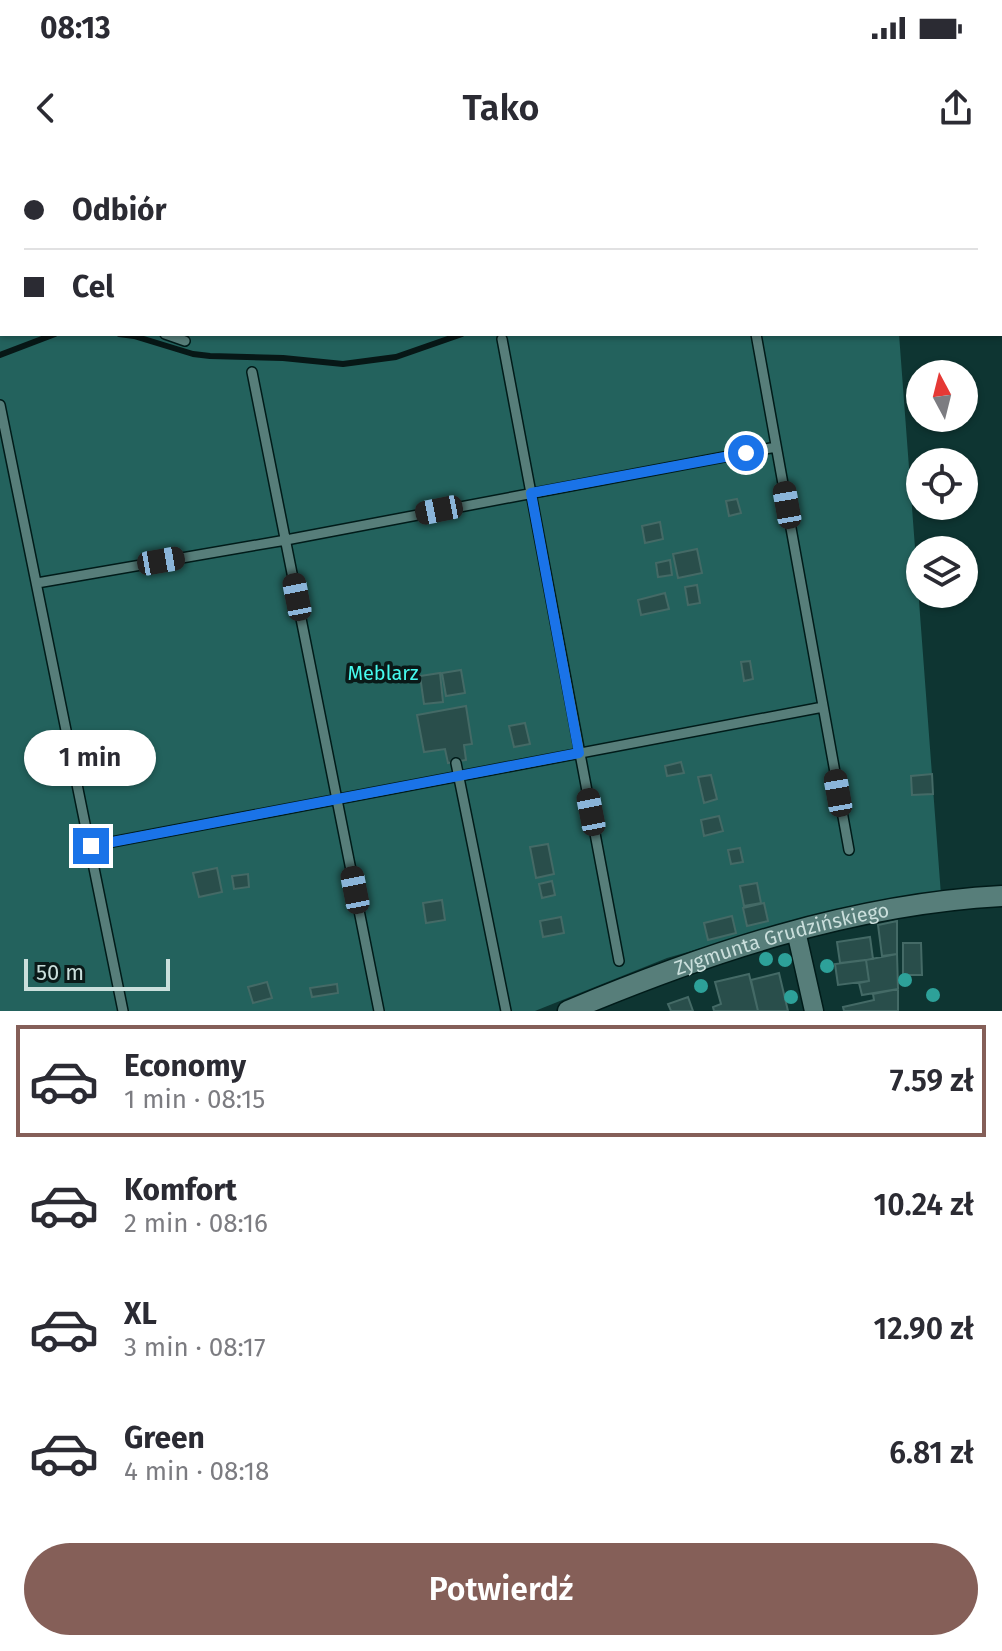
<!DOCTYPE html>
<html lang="pl">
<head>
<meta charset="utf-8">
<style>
  :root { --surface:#fff; --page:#f2f2f3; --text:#2b2b33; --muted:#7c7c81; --line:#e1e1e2; --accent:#855f58 }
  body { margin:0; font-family:"Fira Sans",sans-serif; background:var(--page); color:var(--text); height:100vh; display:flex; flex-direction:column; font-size:30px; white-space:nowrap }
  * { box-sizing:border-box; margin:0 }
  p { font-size:26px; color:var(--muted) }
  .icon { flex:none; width:44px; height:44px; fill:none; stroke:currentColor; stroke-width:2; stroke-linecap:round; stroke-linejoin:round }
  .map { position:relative; height:851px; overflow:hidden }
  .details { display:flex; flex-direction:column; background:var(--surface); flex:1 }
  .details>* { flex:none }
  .top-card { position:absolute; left:0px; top:0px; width:1002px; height:176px; box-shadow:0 2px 6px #0004; display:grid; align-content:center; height:176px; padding:0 24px; background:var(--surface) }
  .needle { width:52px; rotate:353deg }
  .controls { position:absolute; left:906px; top:200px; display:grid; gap:16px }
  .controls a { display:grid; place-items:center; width:72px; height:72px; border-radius:50%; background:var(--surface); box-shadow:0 2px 6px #0004; font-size:40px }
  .scale { position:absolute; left:24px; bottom:20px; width:146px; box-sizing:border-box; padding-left:8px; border:4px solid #cadfdc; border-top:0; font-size:22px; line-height:28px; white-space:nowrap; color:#cadfdc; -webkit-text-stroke:6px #0a1918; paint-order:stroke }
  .end { position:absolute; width:36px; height:36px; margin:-18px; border:10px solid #1a73e8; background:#fff; box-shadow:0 0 0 4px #fff }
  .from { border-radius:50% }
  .bubble { position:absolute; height:56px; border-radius:28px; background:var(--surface); box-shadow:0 2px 6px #0004; font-size:26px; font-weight:600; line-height:56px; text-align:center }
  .car { position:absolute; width:24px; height:48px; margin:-24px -12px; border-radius:10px; box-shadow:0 0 6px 2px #0007; background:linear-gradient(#222 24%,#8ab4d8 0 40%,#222 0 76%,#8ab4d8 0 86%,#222 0) }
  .top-card b { display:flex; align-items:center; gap:28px; height:76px; font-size:30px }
  .top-card b+b { border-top:2px solid var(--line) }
  .top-card i { width:20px; height:20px; background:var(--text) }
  ul { padding:14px 0 0; list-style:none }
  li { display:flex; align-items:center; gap:24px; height:112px; margin:0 16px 12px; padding:0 8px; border:4px solid transparent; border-radius:0px }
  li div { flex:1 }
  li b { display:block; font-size:30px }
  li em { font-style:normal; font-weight:600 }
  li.on { border-color:var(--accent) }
  li>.icon { width:72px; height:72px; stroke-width:1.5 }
  .button { display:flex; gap:16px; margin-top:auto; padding:16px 24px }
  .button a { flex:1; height:92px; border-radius:48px; background:var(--accent); color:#fff; font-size:32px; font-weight:600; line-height:92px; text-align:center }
  .status { display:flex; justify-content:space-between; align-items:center; height:56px; padding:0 40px; background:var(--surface); direction:ltr }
  .status svg { height:22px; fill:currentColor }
  header { display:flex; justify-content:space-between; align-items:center; height:104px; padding:0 24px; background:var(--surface); font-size:36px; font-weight:600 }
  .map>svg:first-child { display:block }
  .green { fill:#23625d }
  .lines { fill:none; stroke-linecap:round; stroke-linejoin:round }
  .stream { stroke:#071716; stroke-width:6 }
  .building { fill:#294e4b; stroke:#446a66; stroke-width:2 }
  .lane-casing { stroke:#001b19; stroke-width:12 }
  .street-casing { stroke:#001b19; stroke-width:21 }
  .secondary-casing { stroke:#001b19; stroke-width:23 }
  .lane { stroke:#577e7a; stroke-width:9 }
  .street { stroke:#577e7a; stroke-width:18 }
  .secondary { stroke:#577e7a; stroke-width:20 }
  .tree { fill:#2da199 }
  .route { stroke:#1a73e8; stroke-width:10 }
  .labels { text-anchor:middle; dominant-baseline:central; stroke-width:7; stroke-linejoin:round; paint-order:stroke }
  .park-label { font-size:20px; fill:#46faee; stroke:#0a1918 }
  .street-label { font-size:20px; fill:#cadfdc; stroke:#0a1918 }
</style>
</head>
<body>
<div class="status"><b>08:13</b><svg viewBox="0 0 49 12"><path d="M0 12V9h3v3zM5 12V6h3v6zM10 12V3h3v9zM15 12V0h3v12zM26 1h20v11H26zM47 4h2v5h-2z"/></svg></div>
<header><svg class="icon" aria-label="back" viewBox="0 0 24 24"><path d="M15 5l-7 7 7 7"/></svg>Tako<svg class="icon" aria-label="share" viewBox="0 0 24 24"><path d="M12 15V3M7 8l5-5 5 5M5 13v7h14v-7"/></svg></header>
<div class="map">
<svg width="1002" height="851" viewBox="0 0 1002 851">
  <rect width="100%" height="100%" fill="#0e3532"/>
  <path class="green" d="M0 0H891V2H2V174H899L941 735 779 766 667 798 535 851H0Z"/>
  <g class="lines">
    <path class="stream" d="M1000 13H1002
      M119 174 134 176 193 194 210 196 283 198 343 204 396 197 462 174
      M0 195 55 174"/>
  </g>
  <path class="building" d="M737 339 741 353 729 356 726 341Z
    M660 362 663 379 645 383 642 366Z
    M697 389 702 413 678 418 673 394Z
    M670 400 672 415 658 417 656 403Z
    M697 425 700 443 688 445 685 427Z
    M665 433 669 449 641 455 638 440Z
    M750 501 753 519 744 521 741 502Z
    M461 510 465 533 446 536 442 513Z
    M440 513 443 542 424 544 420 516Z
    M466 546 472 584 464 585 466 600 448 603 445 589 424 592 417 555Z
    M525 563 530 584 514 587 509 566Z
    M681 602 684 613 667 616 665 606Z
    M932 614 933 634 912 635 911 616Z
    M711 615 717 639 704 643 698 617Z
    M719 656 723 671 704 676 701 660Z
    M548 684 554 714 536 718 530 687Z
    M740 688 743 702 731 704 728 690Z
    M217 708 222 732 199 737 193 713Z
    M248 714 249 727 234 729 232 716Z
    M552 721 555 735 542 738 539 724Z
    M757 723 761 743 744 746 740 726Z
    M442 740 445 760 426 763 423 743Z
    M764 743 768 761 747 766 743 748Z
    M732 756 736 773 708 780 704 763Z
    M561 757 564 773 543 777 540 761Z
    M897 761V794L882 796 878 765Z
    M870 777 873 799 840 803 837 782Z
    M903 783H921L922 815H903Z
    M897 794 898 829 862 835 859 823 869 821 866 800Z
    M866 800 869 821 838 825 835 804Z
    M779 813 788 851H758L751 820Z
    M749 814 758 851H714L713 847 721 844 715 822Z
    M267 822 272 838 253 843 248 827Z
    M337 824 338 833 312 837 310 828Z
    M898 829V851H844L843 847 874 840 873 834Z
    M688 837 693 851H671L668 844Z"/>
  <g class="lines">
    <g class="lane-casing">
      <path id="lane" d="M50 0 56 2
        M176 0V2
        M451 0V2
        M585 0V2
        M710 2 712 0
        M0 146H2
        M165 174 185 181
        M756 174 849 690
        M502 179 619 801
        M252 212 379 851
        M0 245 123 851
        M37 423 286 380 776 287
        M456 603 506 851
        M91 686 823 547"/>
    </g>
    <g class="street-casing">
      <path id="street" d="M796 771 814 851"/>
    </g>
    <g class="secondary-casing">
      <g id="secondary">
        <path id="s1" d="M568 851C706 793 852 744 1002 736"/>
      </g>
    </g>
    <use href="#lane" class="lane"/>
    <use href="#street" class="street"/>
    <use href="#secondary" class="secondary"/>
  </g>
  <g class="tree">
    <circle cx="766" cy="799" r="7"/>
    <circle cx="785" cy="800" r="7"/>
    <circle cx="827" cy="806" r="7"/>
    <circle cx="905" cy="820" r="7"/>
    <circle cx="701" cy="826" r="7"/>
    <circle cx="933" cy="835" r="7"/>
    <circle cx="791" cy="837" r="7"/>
  </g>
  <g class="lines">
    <path class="route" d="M91 686 579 593 531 333 746 293"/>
  </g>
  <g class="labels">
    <g class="park-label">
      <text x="383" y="513">Meblarz</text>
    </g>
    <g class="street-label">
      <text stroke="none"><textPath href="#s1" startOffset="226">Zygmunta Grudzińskiego</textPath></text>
    </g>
  </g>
</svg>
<div class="controls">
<a><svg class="needle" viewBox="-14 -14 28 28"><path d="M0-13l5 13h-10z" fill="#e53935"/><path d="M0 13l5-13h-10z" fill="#7c7c81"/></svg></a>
<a><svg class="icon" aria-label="locate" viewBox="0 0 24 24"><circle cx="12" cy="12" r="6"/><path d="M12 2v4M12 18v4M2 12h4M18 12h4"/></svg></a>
<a><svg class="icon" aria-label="layers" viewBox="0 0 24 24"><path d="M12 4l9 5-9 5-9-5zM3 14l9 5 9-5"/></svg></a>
</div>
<div class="scale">50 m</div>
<i class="end from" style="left:746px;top:293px"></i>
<i class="end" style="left:91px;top:686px"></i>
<div class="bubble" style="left:24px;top:570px;width:132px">1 min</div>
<i class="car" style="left:787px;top:345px;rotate:350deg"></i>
<i class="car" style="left:439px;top:350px;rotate:259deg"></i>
<i class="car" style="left:161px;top:401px;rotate:80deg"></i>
<i class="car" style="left:297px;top:437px;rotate:349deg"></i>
<i class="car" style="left:838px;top:633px;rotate:350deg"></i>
<i class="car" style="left:591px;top:652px;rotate:349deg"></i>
<i class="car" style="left:355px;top:730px;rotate:349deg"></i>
<div class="top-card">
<b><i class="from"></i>Odbiór</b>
<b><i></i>Cel</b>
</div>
</div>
<section class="details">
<ul>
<li class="on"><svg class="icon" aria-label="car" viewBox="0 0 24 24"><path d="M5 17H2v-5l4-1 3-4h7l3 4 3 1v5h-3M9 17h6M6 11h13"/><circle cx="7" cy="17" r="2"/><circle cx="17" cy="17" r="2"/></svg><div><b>Economy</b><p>1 min · 08:15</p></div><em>7.59 zł</em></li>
<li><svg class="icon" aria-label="car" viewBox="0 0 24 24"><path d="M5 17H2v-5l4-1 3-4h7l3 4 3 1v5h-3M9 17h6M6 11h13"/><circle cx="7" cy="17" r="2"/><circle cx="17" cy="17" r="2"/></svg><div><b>Komfort</b><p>2 min · 08:16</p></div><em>10.24 zł</em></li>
<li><svg class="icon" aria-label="car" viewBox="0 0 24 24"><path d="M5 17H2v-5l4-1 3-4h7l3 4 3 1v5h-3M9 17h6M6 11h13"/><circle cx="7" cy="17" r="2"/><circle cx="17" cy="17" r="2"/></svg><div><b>XL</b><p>3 min · 08:17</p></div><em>12.90 zł</em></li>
<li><svg class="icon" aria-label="car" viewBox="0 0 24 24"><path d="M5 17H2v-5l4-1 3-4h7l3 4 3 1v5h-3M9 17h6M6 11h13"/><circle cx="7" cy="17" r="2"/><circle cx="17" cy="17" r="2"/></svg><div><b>Green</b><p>4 min · 08:18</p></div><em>6.81 zł</em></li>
</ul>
<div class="button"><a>Potwierdź</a></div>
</section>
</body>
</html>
